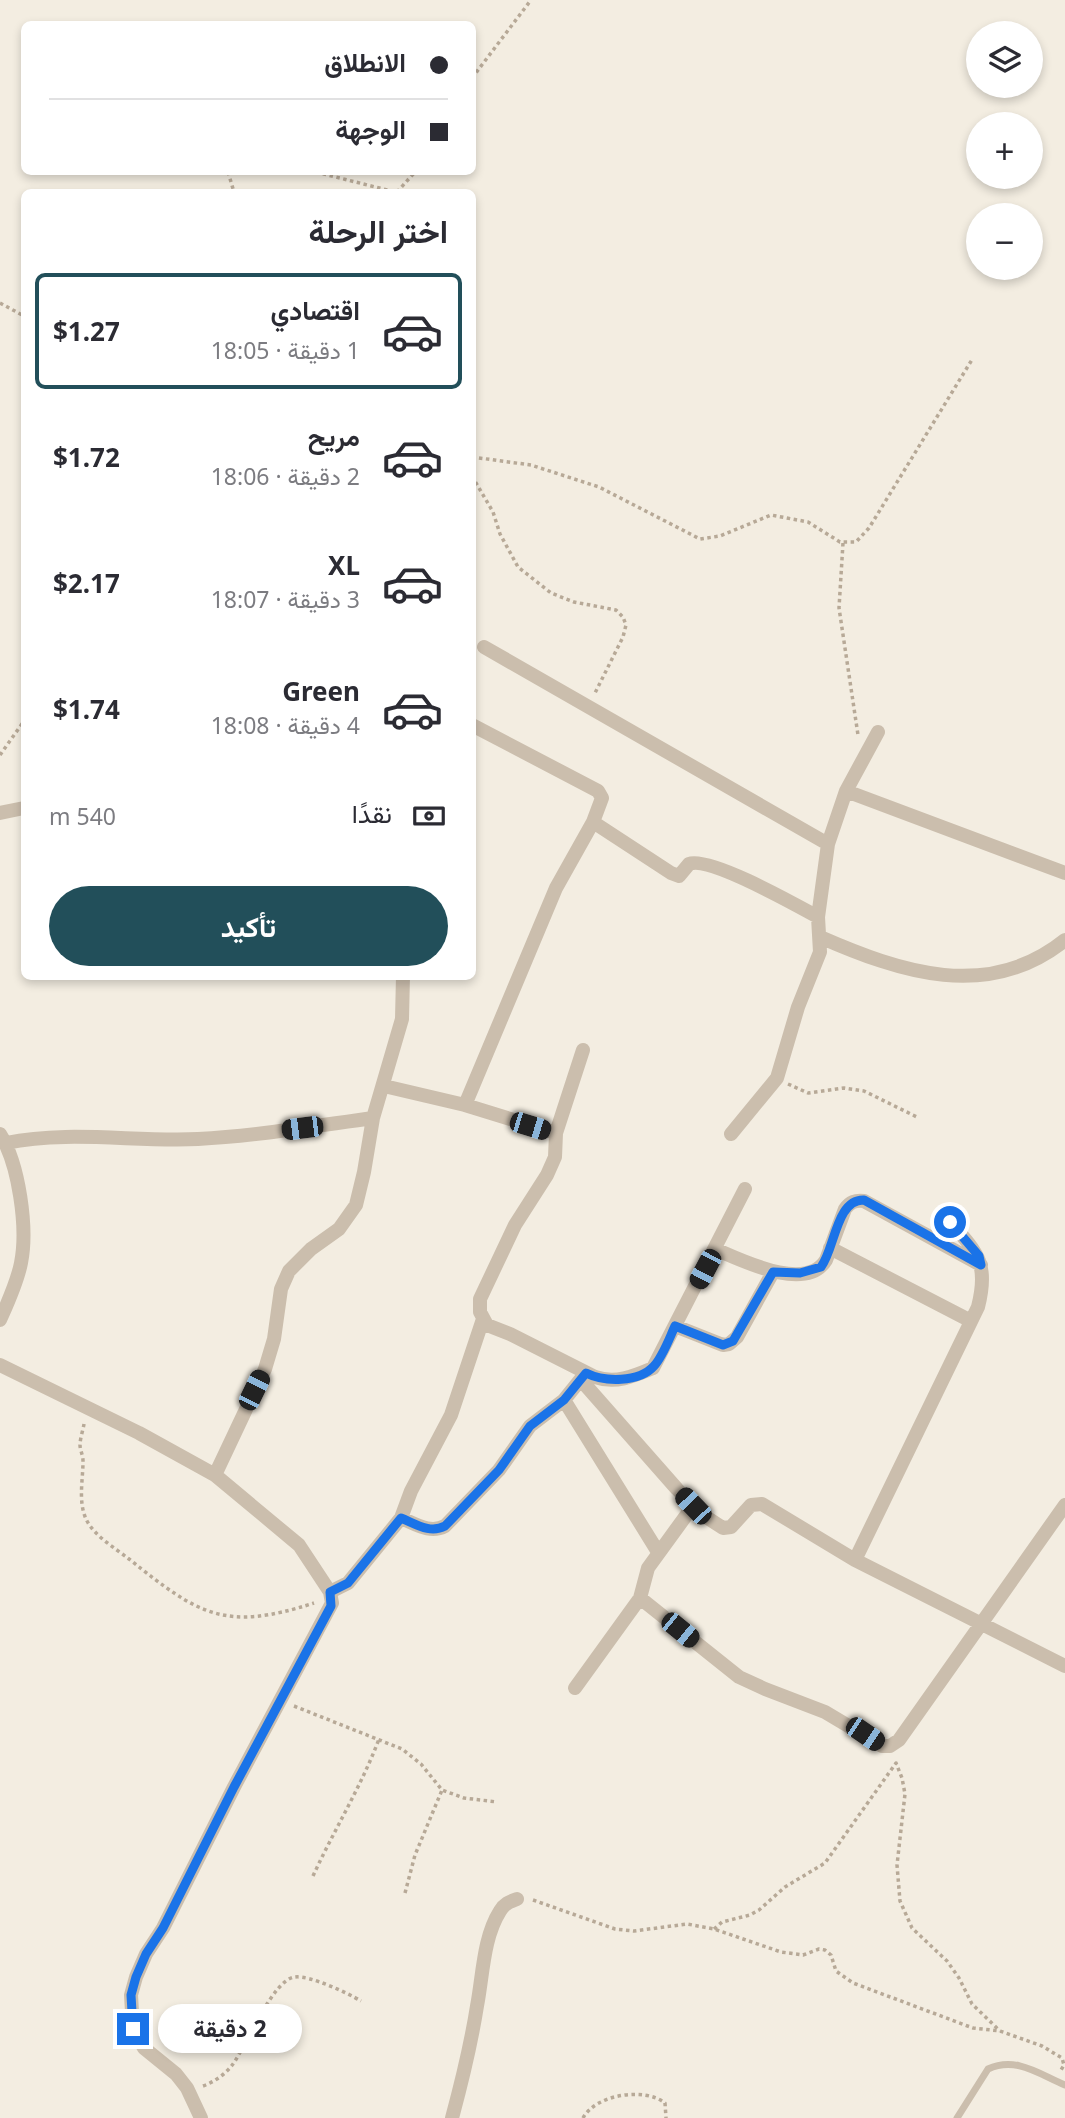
<!DOCTYPE html>
<html lang="ar">
<head>
<meta charset="utf-8">
<style>
  :root { --surface:#fff; --page:#f7f7f7; --text:#2b2b33; --muted:#7c7c81; --line:#e1e1e2; --accent:#224f5a }
  body { margin:0; font-family:"Noto Sans",Vazirmatn,sans-serif; background:var(--page); color:var(--text); direction:rtl; height:100vh; display:flex; flex-direction:column; font-size:26px; white-space:nowrap }
  * { box-sizing:border-box; margin:0 }
  p { font-size:23px; color:var(--muted) }
  .icon { flex:none; width:38px; height:38px; fill:none; stroke:currentColor; stroke-width:2; stroke-linecap:round; stroke-linejoin:round }
  .map { position:relative; flex:1; overflow:hidden; direction:ltr }
  .details { position:absolute; left:21px; top:189px; width:455px; height:791px; display:flex; flex-direction:column; background:var(--surface); border-radius:10px; box-shadow:0 4px 10px #0003; direction:rtl }
  .details>* { flex:none }
  .top-card { position:absolute; left:21px; top:21px; width:455px; height:154px; border-radius:10px; box-shadow:0 4px 10px #0003; direction:rtl; display:grid; align-content:center; height:154px; padding:0 28px; background:var(--surface) }
  .buttons { position:absolute; left:966px; top:21px; display:grid; gap:14px }
  .buttons a { display:grid; place-items:center; width:77px; height:77px; border-radius:50%; background:var(--surface); box-shadow:0 4px 10px #0003; font-size:35px }
  .end { position:absolute; width:32px; height:32px; margin:-16px; border:9px solid #1a73e8; background:#fff; box-shadow:0 0 0 4px #fff }
  .from { border-radius:50% }
  .bubble { position:absolute; height:49px; border-radius:24px; background:var(--surface); box-shadow:0 4px 10px #0003; font-size:23px; font-weight:700; line-height:49px; text-align:center; direction:rtl }
  .car { position:absolute; width:21px; height:42px; margin:-21px -10px; border-radius:9px; box-shadow:0 0 5px 2px #0007; background:linear-gradient(#222 24%,#8ab4d8 0 40%,#222 0 76%,#8ab4d8 0 86%,#222 0) }
  .top-card b { display:flex; align-items:center; gap:24px; height:66px; font-size:26px }
  .top-card b+b { border-top:2px solid var(--line) }
  .top-card i { width:18px; height:18px; background:var(--text) }
  ul { padding:0; list-style:none }
  li { display:flex; align-items:center; gap:21px; height:116px; margin:0 14px 10px; padding:0 14px; border:4px solid transparent; border-radius:10px }
  li div { flex:1 }
  li b { display:block; font-size:26px }
  li em { font-style:normal; font-weight:700 }
  li.on { border-color:var(--accent) }
  li>.icon { width:63px; height:63px; stroke-width:1.5 }
  h2 { padding:0 28px; font-size:32px; line-height:84px }
  .pay { display:flex; align-items:center; gap:18px; height:77px; padding:0 28px; font-size:26px }
  .pay p { margin-inline-start:auto }
  .cta { display:flex; gap:14px; margin-top:auto; padding:14px 28px }
  .cta a { flex:1; height:80px; border-radius:42px; background:var(--accent); color:#fff; font-size:28px; font-weight:700; line-height:80px; text-align:center }
  .map>svg:first-child { display:block }
  .lines { fill:none; stroke-linecap:round; stroke-linejoin:round }
  .path { stroke:#b7a997; stroke-width:3.5; stroke-dasharray:3.5 3.5; stroke-linecap:butt }
  .lane { stroke:#cbbead; stroke-width:7 }
  .street { stroke:#cbbead; stroke-width:14 }
  .route { stroke:#1a73e8; stroke-width:9 }
</style>
</head>
<body>
<div class="map">
<svg width="1065" height="2118" viewBox="0 0 1065 2118">
  <rect width="100%" height="100%" fill="#f3ede1"/>
  <g class="lines">
    <path class="path" d="M472 78 531 0
      M228 172 234 192
      M316 172 395 192
      M397 192 415 172
      M0 303 24 316
      M472 457 531 465 599 487 700 539 720 536 771 515 808 522 840 542H856L869 528 973 358
      M472 476 493 512 500 534 518 567 551 593 574 602 616 610 623 617 626 625 623 637 595 693
      M843 543 839 608 858 735
      M0 755 24 721
      M788 1084 808 1093 844 1088 864 1091 919 1118
      M84 1424C83 1430 80 1439 80 1445 80 1450 83 1455 83 1461 83 1480 78 1501 86 1519 94 1536 115 1548 129 1559 199 1615 225 1632 314 1603
      M294 1706 402 1749 421 1764 442 1790 464 1798 497 1802
      M313 1876C334 1830 361 1787 379 1739
      M405 1893 415 1855 442 1790
      M533 1900 615 1929 634 1931 687 1924 714 1929 781 1952 803 1955 819 1949 825 1950 831 1955 836 1971 853 1983 973 2028 1000 2031 1042 2046 1062 2058 1064 2065 1061 2070
      M714 1929 722 1922 750 1915 759 1910 785 1887 825 1863 896 1763 902 1778 905 1794 897 1865 900 1901 912 1928 947 1961 959 1978 972 2004 1000 2031
      M203 2086C214 2082 226 2074 233 2064 246 2046 273 1979 295 1977 309 1975 348 1993 361 2001
      M583 2118C596 2094 645 2087 665 2103L666 2118"/>
    <path class="lane" d="M957 2118 988 2069C1016 2056 1039 2074 1065 2085"/>
    <path class="street" d="M484 647 828 844
      M472 725 598 791 602 798 593 822 671 873 679 876 689 864C709 856 796 905 818 917
      M846 791 1065 873
      M0 813 24 808
      M820 937C900 972 988 1002 1065 940
      M583 1050 556 1133 555 1157 547 1175 515 1225 480 1299V1312L487 1325 510 1334 595 1377C616 1384 634 1376 653 1368L745 1189
      M384 1086 465 1105 556 1133
      M465 1105 556 888 593 822
      M0 1134C19 1164 28 1228 21 1263 17 1283 8 1302 0 1320
      M731 1134 777 1078 798 1007 820 952 818 917 828 844 846 791 878 732
      M6 1143C69 1130 134 1142 198 1139 256 1136 315 1126 373 1118
      M830 1248 971 1321
      M715 1249C741 1260 806 1293 826 1260L845 1209C850 1202 855 1200 864 1201L981 1265
      M675 1326 723 1345 729 1344 737 1337 773 1272
      M0 1365 139 1433 215 1475
      M581 1380 677 1489 700 1513 723 1528 731 1527 751 1505 762 1504 855 1560 1065 1666
      M564 1400 658 1552
      M401 1518C416 1524 430 1534 445 1526L499 1470 530 1426 564 1400 585 1374
      M855 1560 978 1307C989 1264 978 1253 950 1222
      M330 1592 348 1583 401 1518 411 1491 451 1415 483 1319
      M640 1598 739 1677 765 1689 825 1712 882 1746H890L899 1740 1065 1505
      M575 1688 640 1598 648 1568 693 1506
      M201 2118 187 2088 176 2074 144 2048 133 2029 131 1995 136 1977 146 1954 163 1928 234 1787 332 1603 330 1592 299 1545 215 1475 265 1369 274 1339 281 1289 289 1271 311 1249 339 1229 356 1205 364 1172 373 1118 402 1019 403 976
      M452 2118C462 2081 471 2044 477 2006 483 1975 483 1938 500 1911 504 1904 509 1902 517 1899"/>
  </g>
  <g class="lines">
    <path class="route" d="M133 2029 131 1995 136 1977 146 1954 163 1928 234 1787 331 1606 330 1592 348 1583 401 1518C416 1524 430 1534 445 1526L499 1470 530 1426 564 1400 586 1373C604 1382 639 1383 654 1366 663 1356 669 1339 675 1326L723 1345 733 1341 773 1272 800 1273 821 1267C835 1249 836 1199 864 1200L981 1265 979 1256 950 1222"/>
  </g>
</svg>
<div class="buttons">
<a><svg class="icon" aria-label="layers" viewBox="0 0 24 24"><path d="M12 4l9 5-9 5-9-5zM3 14l9 5 9-5"/></svg></a>
<a>+</a>
<a>−</a>
</div>
<i class="end from" style="left:950px;top:1222px"></i>
<i class="end" style="left:133px;top:2029px"></i>
<div class="bubble" style="left:158px;top:2004px;width:144px">2 دقيقة</div>
<i class="car" style="left:530px;top:1126px;rotate:107deg"></i>
<i class="car" style="left:302px;top:1128px;rotate:263deg"></i>
<i class="car" style="left:705px;top:1269px;rotate:208deg"></i>
<i class="car" style="left:254px;top:1390px;rotate:26deg"></i>
<i class="car" style="left:693px;top:1506px;rotate:316deg"></i>
<i class="car" style="left:680px;top:1630px;rotate:129deg"></i>
<i class="car" style="left:865px;top:1734px;rotate:124deg"></i>
<div class="top-card">
<b><i class="from"></i>الانطلاق</b>
<b><i></i>الوجهة</b>
</div>
<section class="details">
<h2>اختر الرحلة</h2>
<ul>
<li class="on"><svg class="icon" aria-label="car" viewBox="0 0 24 24"><path d="M5 17H2v-5l4-1 3-4h7l3 4 3 1v5h-3M9 17h6M6 11h13"/><circle cx="7" cy="17" r="2"/><circle cx="17" cy="17" r="2"/></svg><div><b>اقتصادي</b><p>1 دقيقة · 18:05</p></div><em>$1.27</em></li>
<li><svg class="icon" aria-label="car" viewBox="0 0 24 24"><path d="M5 17H2v-5l4-1 3-4h7l3 4 3 1v5h-3M9 17h6M6 11h13"/><circle cx="7" cy="17" r="2"/><circle cx="17" cy="17" r="2"/></svg><div><b>مريح</b><p>2 دقيقة · 18:06</p></div><em>$1.72</em></li>
<li><svg class="icon" aria-label="car" viewBox="0 0 24 24"><path d="M5 17H2v-5l4-1 3-4h7l3 4 3 1v5h-3M9 17h6M6 11h13"/><circle cx="7" cy="17" r="2"/><circle cx="17" cy="17" r="2"/></svg><div><b>XL</b><p>3 دقيقة · 18:07</p></div><em>$2.17</em></li>
<li><svg class="icon" aria-label="car" viewBox="0 0 24 24"><path d="M5 17H2v-5l4-1 3-4h7l3 4 3 1v5h-3M9 17h6M6 11h13"/><circle cx="7" cy="17" r="2"/><circle cx="17" cy="17" r="2"/></svg><div><b>Green</b><p>4 دقيقة · 18:08</p></div><em>$1.74</em></li>
</ul>
<div class="pay"><svg class="icon" aria-label="cash" viewBox="0 0 24 24"><path d="M3 7h18v10H3z"/><circle cx="12" cy="12" r="2"/></svg>نقدًا<p>540 m</p></div>
<div class="cta"><a>تأكيد</a></div>
</section>
</div>
</body>
</html>
